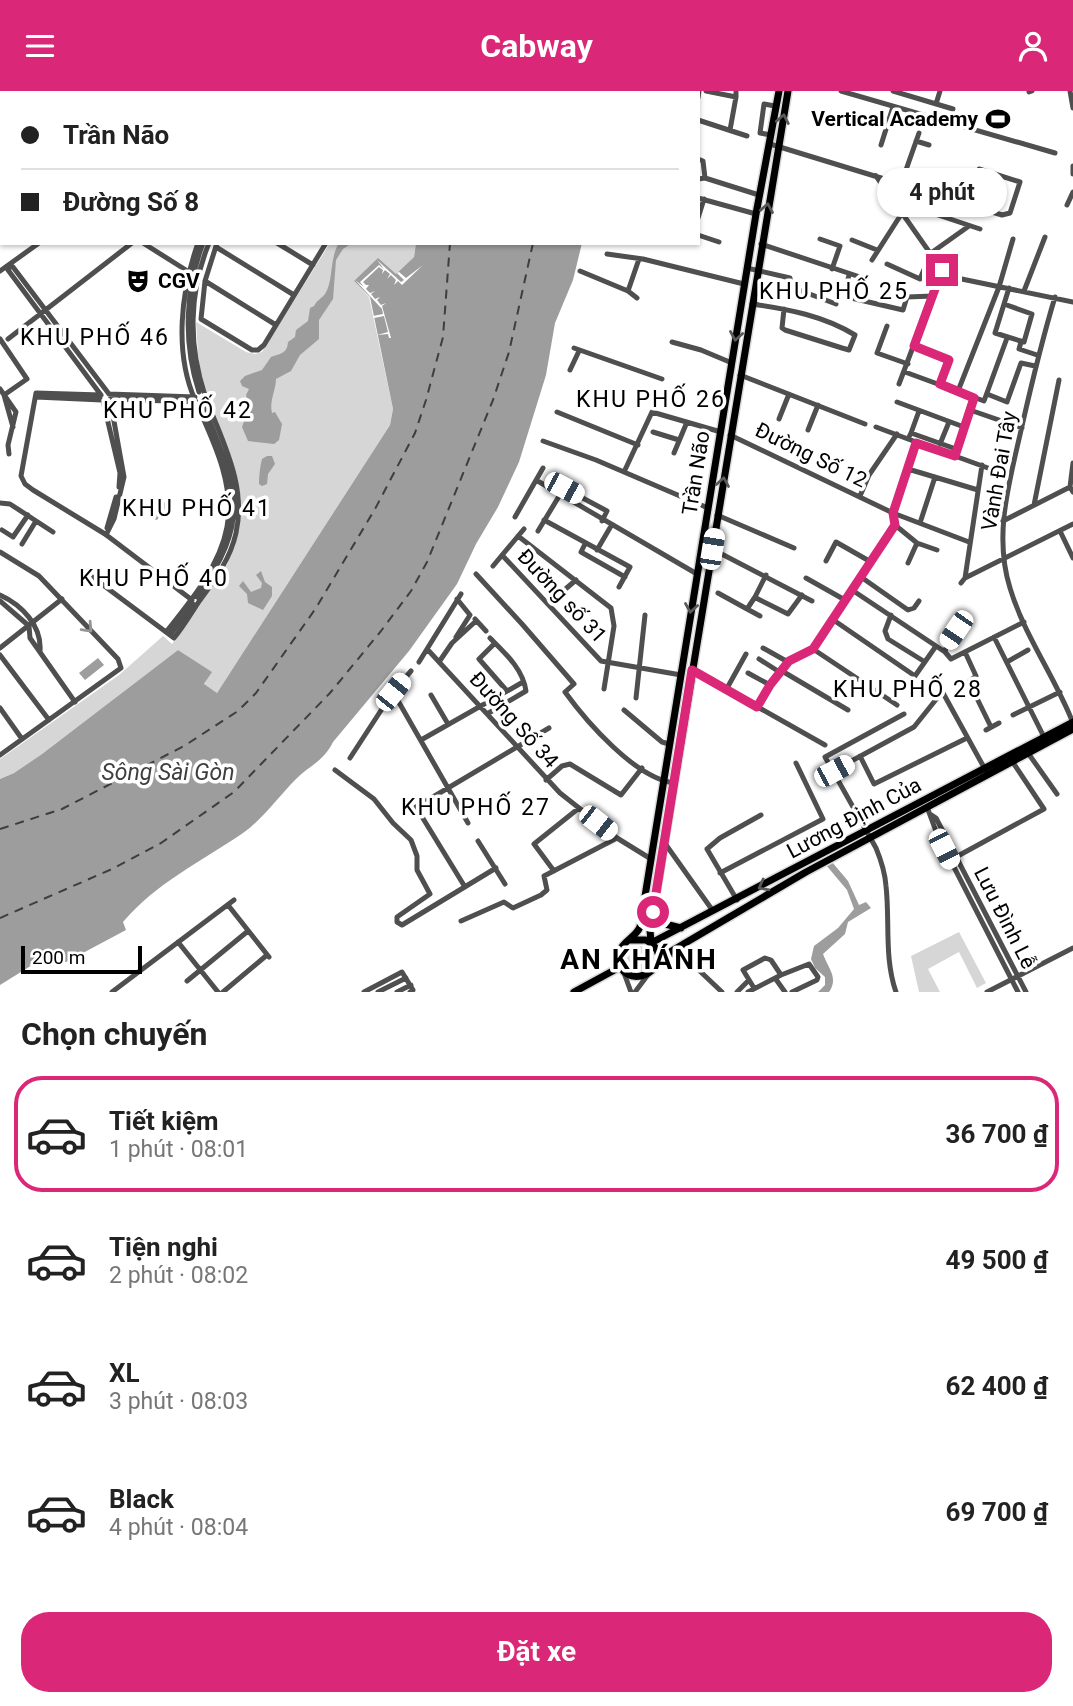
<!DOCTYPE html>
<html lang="vi">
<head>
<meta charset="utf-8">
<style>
  :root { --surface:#fff; --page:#f2f2f2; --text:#222; --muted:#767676; --line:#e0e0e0; --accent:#db2777 }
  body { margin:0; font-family:Roboto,sans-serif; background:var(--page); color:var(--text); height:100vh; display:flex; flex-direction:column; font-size:26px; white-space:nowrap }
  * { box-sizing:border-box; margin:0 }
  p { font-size:23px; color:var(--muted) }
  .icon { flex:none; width:38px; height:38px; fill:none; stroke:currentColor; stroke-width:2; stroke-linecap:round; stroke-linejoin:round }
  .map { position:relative; height:901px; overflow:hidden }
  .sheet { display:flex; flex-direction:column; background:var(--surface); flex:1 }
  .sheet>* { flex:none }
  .banner { position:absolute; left:0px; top:0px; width:700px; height:154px; box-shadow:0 2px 5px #0004; display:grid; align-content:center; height:154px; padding:0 21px; background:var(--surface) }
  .scale { position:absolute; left:21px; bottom:18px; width:121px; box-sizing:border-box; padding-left:7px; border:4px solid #000; border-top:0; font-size:19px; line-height:24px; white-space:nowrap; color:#000; -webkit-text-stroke:5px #fff; paint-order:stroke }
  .end { position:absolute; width:32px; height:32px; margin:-16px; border:9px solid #db2777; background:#fff; box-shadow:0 0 0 4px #fff }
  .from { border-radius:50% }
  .bubble { position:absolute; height:49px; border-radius:24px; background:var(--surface); box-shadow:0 2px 5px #0004; font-size:23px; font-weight:700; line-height:49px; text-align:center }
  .car { position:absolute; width:21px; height:42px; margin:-21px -10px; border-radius:9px; box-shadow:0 0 5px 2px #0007; background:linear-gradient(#fff 24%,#345 0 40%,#fff 0 76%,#345 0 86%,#fff 0) }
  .banner b { display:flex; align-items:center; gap:24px; height:66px; font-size:26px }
  .banner b+b { border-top:2px solid var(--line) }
  .banner i { width:18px; height:18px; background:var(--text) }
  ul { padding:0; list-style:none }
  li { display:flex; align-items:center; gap:21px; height:116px; margin:0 14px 10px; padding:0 7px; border:4px solid transparent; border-radius:28px }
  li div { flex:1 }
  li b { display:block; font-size:26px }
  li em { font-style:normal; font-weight:700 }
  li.selected { border-color:var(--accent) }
  li>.icon { width:63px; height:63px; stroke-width:1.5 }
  h2 { padding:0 21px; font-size:32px; line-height:84px }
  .button { display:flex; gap:14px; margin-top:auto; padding:14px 21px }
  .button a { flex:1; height:80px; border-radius:28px; background:var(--accent); color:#fff; font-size:28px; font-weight:700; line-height:80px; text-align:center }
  header { display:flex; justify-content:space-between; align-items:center; height:91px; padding:0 21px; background:var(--accent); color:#fff; font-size:32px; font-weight:700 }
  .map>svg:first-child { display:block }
  .green { fill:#d6d6d6 }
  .water { fill:#9d9d9d }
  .pier { fill:#fff }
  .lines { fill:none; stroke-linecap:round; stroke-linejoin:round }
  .ferry { stroke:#3e3e3e; stroke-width:2; stroke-dasharray:9 7; stroke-linecap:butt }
  .major-casing { stroke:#dbdbdb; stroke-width:10 }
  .highway-casing { stroke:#dbdbdb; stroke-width:12 }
  .minor { stroke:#4f4f4f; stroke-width:5 }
  .major { stroke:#000; stroke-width:7 }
  .highway { stroke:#000; stroke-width:9 }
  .rail-casing { stroke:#000; stroke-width:4.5 }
  .rail { stroke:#fff; stroke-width:2; stroke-dasharray:5; stroke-linecap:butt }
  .oneway { stroke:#595959 }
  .oneway2 { stroke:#959595 }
  .route { stroke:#db2777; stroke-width:9 }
  .labels { text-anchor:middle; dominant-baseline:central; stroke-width:7; stroke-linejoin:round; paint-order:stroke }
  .poi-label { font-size:21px; font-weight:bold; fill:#000; stroke:#fff; text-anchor:end }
  .street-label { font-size:21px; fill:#000; stroke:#fff }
  .neighbourhood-label { font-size:23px; letter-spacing:2px; fill:#000; stroke:#fff }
  .water-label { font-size:23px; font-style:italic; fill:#3e3e3e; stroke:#fff }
  .district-label { font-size:28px; font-weight:bold; letter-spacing:2px; fill:#000; stroke:#fff }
</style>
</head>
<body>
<header><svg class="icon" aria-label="menu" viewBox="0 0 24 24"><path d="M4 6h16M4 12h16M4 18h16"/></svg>Cabway<svg class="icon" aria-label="person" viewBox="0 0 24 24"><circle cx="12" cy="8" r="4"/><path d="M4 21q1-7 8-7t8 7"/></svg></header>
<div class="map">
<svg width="1073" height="901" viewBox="0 0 1073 901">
  <rect width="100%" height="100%" fill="#fff"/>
  <path class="green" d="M330 152H416L414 166 396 183 354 190 369 206 393 318 390 334 217 602 204 594 211 581 178 559 42 663 14 682 0 688V668L119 584 163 545 172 553 223 481 228 472 241 409 236 381 199 278 196 231 246 261 255 263 262 261Z
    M959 841 986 892 977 897 959 861 928 878 940 901H919L911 865Z
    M626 868a13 13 0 1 1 26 0a13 13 0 1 1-26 0Z"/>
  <path class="water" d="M407 0H595V2H407Z
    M339 152H352L343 158 336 169 333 208 319 229V248L300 264 291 280 276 288C276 299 269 310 272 322L275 321 282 333 279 349 274 353 248 350 242 336 249 317 246 304 249 298 242 295 240 290 245 285 262 279 271 266C281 262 287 263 288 251L295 246 296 239 308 230 310 217 314 215C318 208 320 209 325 203 334 189 329 168 339 152Z
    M416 152H582L573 189 555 232 546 284 519 371 498 416 476 453 457 493 409 560 333 651C324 670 310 674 296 688 279 705 263 728 243 742 202 770 156 792 123 831L126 839 66 871 48 869 37 871 0 894V688L14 682 42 663 178 559 212 581 204 593 217 602 390 334 393 318 370 206 354 190 378 167 396 183 414 166Z
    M267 365H272L275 373 268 383 267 393 262 395 259 393C259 384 260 376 262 368Z
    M157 408 168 413 157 429 151 427 152 416Z
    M261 480 265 491 272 496V505L263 519 248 512 247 503 239 495 243 490 251 501 261 497 262 492 256 484Z
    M98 567 104 574 85 589 79 582Z
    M832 771 848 790 859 814 866 811 871 817 848 831 845 843 823 863C828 877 839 887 829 901H818L825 894V886L815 877 811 868 814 855 838 837 854 818 847 799 826 774Z"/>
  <path class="pier" d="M377 169 401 191 404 189 397 182 399 181 406 187 423 174 402 194 398 190 394 194 396 189 391 184 387 188 390 183 385 179 382 183 383 179 379 176 363 191 366 194H369L366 198 370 202 375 200 371 203 375 208 380 206 377 209 381 214 386 212 382 215 391 247H389L388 243 377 244 388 241 384 225 374 227 373 225 383 223 382 218 355 189 364 196 360 191 379 174 384 178Z"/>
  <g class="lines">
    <path class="ferry" d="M453 0 454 2
      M536 0V2
      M0 738 62 718 184 655 238 620 256 602 316 517 375 418 415 342 426 309 443 246 450 152
      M0 827 112 778 161 752 234 701 330 602 381 540 411 500 427 471 493 309 509 261 533 152"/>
    <g class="major-casing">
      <path id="major" d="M25 0 28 2
        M117 0 119 2
        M180 2 187 0
        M295 2V0
        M310 2 319 0
        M0 66 2 64
        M0 74 2 72
        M0 101 2 100
        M0 108 2 107
        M653 821 665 833 681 837
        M630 849H646C680 868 637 901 621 877 618 872 618 866 619 861 623 850 635 847 640 836L756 123 779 0
        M651 851 650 839 788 0
        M651 852 1073 631
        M658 868 806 781 1073 638
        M574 901 620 876"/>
    </g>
    <g class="highway-casing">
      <path id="highway" d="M47 0 51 2
        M92 0 99 2
        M207 2 216 0
        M234 2 244 0
        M270 2 279 0"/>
    </g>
    <path class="minor" d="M706 0 736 6V0
      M841 0 1055 62
      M893 0 953 18
      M1070 0 1073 17
      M1029 1 1032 0
      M627 2 628 0
      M661 2V0
      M698 7 699 0
      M936 13 940 0
      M698 29 747 45
      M0 33 2 35
      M730 39 736 6
      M771 44 760 42 764 13 775 15
      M916 50 929 54
      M770 53 1002 124 1010 122 1020 91 979 78 967 113
      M881 54 893 16
      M698 68 703 70 705 87
      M1073 75V83
      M876 85 942 179 952 186 1073 211
      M698 88 705 87 759 104
      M901 93 919 42
      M698 107 756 123
      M1067 114 1073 101
      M932 122 980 138
      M698 127 704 108
      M698 144 719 151
      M820 148 840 155 832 178
      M852 149 877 159
      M143 152 189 181
      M217 152 205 190 201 228 252 259H258L264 254 326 152
      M277 152 313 174
      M761 153 866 188
      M216 156 294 204
      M607 163 643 168 744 193
      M872 169 902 122
      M887 173 920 188 931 162 969 135
      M7 175 13 176 109 303 195 306
      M7 175 8 179 101 304
      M747 177 790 187 791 196 836 213
      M0 180 39 152
      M580 180 628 200 637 207
      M849 184 846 196 847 206 903 219 907 206 933 205
      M205 190 276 234
      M628 200 639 168
      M1024 200 1045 146
      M1055 206C1042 249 1032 291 1022 335 1010 389 993 443 1010 497 1024 544 1055 586 1073 632
      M752 213C788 218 824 225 855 244L849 259 842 257 785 239 782 237 784 218
      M1004 213 1032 223 1024 251 995 242 1009 197
      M887 235 877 262 908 273
      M0 248 27 288 4 304 13 336
      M8 248 132 152
      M672 251 701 259 732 272
      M1021 251 1019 258 1037 264
      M914 255 949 269 940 293
      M574 257 662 288
      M570 279 579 260
      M905 281 984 310 1007 247
      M740 284 865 333
      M899 293 942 179
      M0 298 16 321 8 354 9 363
      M958 300 999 196 1013 148
      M199 301C183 252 185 200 203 152
      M987 303 1007 311 1021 272 1035 275
      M101 304 36 302 21 385 25 393 33 399 105 443 192 509
      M36 306 102 309
      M103 310 120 382 119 396
      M897 311 964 336
      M970 319 1022 337
      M557 321 638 354
      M779 328 789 303
      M876 336 908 348 911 342 956 358
      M808 339 818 314
      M653 341 679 349
      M911 342 919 320
      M730 344 893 422 895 434 813 558 789 570 770 594 756 616
      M908 348 1010 385
      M543 350 596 369 708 417
      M916 352 893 422 969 451
      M940 353 949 331
      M956 360 974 307
      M674 362 687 331
      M1073 372 1070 396 1073 401
      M908 378 978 399
      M624 381 652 321 721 341
      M536 389 697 483
      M860 405 869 384 897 343
      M0 412 10 413 53 441
      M1034 414 1059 289
      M717 424 794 457
      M515 426 543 377
      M544 429 630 476 619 496
      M1003 430 1070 396
      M920 432 935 386
      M895 434 917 452 937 459
      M107 437 116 406
      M2 439 13 446 28 424
      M538 440 564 397 607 420 602 430
      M1060 440 1073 467
      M106 444 114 428 124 386 110 308 197 311
      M518 445 611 517 614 535 604 598
      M22 453 36 430
      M585 453 581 461 625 486
      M712 458 812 510
      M597 459 611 435
      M0 461 39 485 118 568 121 577 0 664
      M502 464 601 570 681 584
      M826 470 836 451 871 471
      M908 472 917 452
      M493 475 524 438
      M87 482 174 547C183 536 190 524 198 512 214 490 230 469 236 442 247 392 221 349 205 304 188 254 189 201 209 152
      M476 483 522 533 574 593 565 601C586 630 635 687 674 692
      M766 484 755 506 758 508 788 523 802 504
      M861 486 908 519 914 517 919 510
      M806 487 845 509
      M965 487 982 374
      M961 492 965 487 1073 433
      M852 499 945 561 951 568 1024 531
      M718 502 747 518 755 506
      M0 504C22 514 42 535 40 560
      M197 506C254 425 236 396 202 311
      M0 510 29 535 30 547 75 611
      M548 513 576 489
      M747 518 760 525
      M891 524 885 540 888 548 925 571
      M475 528 486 540
      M832 528 915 585 936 555
      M166 541C190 511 220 475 227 436 235 391 212 348 195 309 174 261 181 200 198 152
      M170 544 193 513
      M456 546 470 524 457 508
      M994 546 1044 646
      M495 552 479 568 507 600
      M0 557 62 508
      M763 557 788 571
      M813 558 897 614
      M428 559 560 702 617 747 651 768
      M945 561 947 553 966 525
      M965 561 976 585 969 591 991 636
      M0 564 49 629
      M759 568 781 582
      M419 571 461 503
      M439 571 452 552 476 530
      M1007 571 1028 559
      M692 579 825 654
      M782 580 848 619
      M748 582 770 594
      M937 591 986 680
      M726 599 746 563
      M393 601 468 732
      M431 604 448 633
      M636 607 645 524
      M0 617 22 648
      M624 619 662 651 669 653
      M487 623 526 600C523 578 505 562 490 547
      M1013 624 1060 601
      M986 639 999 632
      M421 649 523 591
      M1028 662 1057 703
      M860 665 874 693 967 647
      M350 667 393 601 411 580
      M335 679 374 708 393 732 411 749 417 765V779L430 803 397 826V831L402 834 496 777
      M833 680 914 636 942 601
      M546 689 562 675 570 673 621 704 642 677
      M927 716 937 743 1018 901
      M930 723 936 727 1026 901
      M478 750 505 793
      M664 751 713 820
      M956 766 1044 718 1012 670
      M554 780 534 753 579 717
      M720 782 823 728 796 672
      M465 796 416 716 549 637
      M737 809 707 758 720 747 761 724
      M228 814 269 866
      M461 830 504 811 513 817 541 804 547 799 544 785 617 747
      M178 851 218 901
      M666 862 686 867 722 901
      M624 882 631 901
      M775 887 785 901
      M187 890 248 840
      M754 897 743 879 765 867 771 869 781 884
      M112 901 234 809
      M223 901 267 864
      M364 901 402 881 413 899 410 901
      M378 901 406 887
      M397 901 411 894
      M635 901 647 885
      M737 901 748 890
      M748 901 781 884 809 873 818 886 817 889 792 901
      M896 901C884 867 890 830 886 795 885 782 881 769 876 757L825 666 904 623
      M987 901 1073 857"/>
    <use href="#major" class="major"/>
    <use href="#highway" class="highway"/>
    <g class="rail-casing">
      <path id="rail" d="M8 2 22 0"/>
    </g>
    <use href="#rail" class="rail"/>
  </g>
  <defs><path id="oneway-chevron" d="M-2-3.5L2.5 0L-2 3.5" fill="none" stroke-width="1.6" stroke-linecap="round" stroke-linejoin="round" transform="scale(1.75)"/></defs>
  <g class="oneway">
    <use href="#oneway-chevron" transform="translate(783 28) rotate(-79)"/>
    <use href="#oneway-chevron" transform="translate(767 117) rotate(-80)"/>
    <use href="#oneway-chevron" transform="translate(736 245) rotate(99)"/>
    <use href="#oneway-chevron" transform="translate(723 391) rotate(-81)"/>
    <use href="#oneway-chevron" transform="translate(691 517) rotate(99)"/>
    <use href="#oneway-chevron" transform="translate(763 795) rotate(152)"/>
  </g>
  <use class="oneway2" href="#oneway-chevron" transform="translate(88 537) rotate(47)"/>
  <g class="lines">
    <path class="route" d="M653 821 692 579 757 616 770 594 789 570 813 558 895 434 893 422 916 352 955 365 974 307 940 293 949 269 914 255 942 179"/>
  </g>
  <defs>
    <g id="stadium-bare" transform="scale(1.89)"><path d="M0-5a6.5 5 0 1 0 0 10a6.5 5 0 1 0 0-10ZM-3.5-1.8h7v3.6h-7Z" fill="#000" stroke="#fff" stroke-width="2.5" paint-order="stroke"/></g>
    <g id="theatre-bare" transform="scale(1.89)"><path d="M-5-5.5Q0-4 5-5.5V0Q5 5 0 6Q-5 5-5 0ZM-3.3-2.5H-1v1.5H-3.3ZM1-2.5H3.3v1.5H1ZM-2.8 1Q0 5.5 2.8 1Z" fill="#000" stroke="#fff" stroke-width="2.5" paint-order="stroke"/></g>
  </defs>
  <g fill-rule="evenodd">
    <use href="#stadium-bare" x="998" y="28"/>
    <use href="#theatre-bare" x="138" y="190"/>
  </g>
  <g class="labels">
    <g class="poi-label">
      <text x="978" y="28">Vertical Academy</text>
      <text x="158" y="190" text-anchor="start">CGV</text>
    </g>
    <g class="street-label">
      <text transform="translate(811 364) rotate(26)">Đường Số 12</text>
      <text transform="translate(999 380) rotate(-80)">Vành Đai Tây</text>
      <text transform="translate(696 382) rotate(-81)">Trần Não</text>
      <text transform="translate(562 505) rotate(47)">Đường số 31</text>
      <text transform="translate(514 629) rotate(48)">Đường Số 34</text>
      <text transform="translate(854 727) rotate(-28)">Lương Định Của</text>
      <text transform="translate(1005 827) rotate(63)">Lưu Đình Lễ</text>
    </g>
    <g class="neighbourhood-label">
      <text x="834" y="200">KHU PHỐ 25</text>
      <text x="95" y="246">KHU PHỐ 46</text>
      <text x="651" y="308">KHU PHỐ 26</text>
      <text x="178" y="319">KHU PHỐ 42</text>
      <text x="197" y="417">KHU PHỐ 41</text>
      <text x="154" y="487">KHU PHỐ 40</text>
      <text x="908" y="598">KHU PHỐ 28</text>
      <text x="476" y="716">KHU PHỐ 27</text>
    </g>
    <g class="water-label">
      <text x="168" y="681">Sông Sài Gòn</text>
    </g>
    <g class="district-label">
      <text x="639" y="868">AN KHÁNH</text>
    </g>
  </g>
</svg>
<div class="scale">200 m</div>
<i class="end from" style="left:653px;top:821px"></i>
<i class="end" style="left:942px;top:179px"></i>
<div class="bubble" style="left:877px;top:77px;width:130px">4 phút</div>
<i class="car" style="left:564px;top:397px;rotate:118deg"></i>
<i class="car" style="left:712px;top:458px;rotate:9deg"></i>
<i class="car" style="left:956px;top:539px;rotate:214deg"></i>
<i class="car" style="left:393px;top:601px;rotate:39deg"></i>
<i class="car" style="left:834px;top:680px;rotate:62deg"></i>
<i class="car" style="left:598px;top:732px;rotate:128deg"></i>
<i class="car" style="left:944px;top:758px;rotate:153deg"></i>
<div class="banner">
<b><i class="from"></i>Trần Não</b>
<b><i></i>Đường Số 8</b>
</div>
</div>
<section class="sheet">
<h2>Chọn chuyến</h2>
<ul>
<li class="selected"><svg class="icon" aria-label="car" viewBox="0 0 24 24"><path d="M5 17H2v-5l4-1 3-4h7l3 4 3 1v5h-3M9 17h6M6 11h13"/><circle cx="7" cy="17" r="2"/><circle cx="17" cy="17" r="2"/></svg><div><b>Tiết kiệm</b><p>1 phút · 08:01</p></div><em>36 700 ₫</em></li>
<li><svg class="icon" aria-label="car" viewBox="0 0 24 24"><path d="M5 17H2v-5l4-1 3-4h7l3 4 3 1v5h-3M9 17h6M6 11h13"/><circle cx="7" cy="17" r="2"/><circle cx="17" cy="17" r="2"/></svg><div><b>Tiện nghi</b><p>2 phút · 08:02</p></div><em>49 500 ₫</em></li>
<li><svg class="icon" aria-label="car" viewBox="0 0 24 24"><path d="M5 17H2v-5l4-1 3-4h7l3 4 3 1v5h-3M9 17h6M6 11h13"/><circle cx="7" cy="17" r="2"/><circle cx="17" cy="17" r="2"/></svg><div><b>XL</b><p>3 phút · 08:03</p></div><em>62 400 ₫</em></li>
<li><svg class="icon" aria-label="car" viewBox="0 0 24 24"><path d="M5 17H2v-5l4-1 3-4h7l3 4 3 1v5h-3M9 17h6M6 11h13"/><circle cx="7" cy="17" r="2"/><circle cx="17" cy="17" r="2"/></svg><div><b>Black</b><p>4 phút · 08:04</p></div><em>69 700 ₫</em></li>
</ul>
<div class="button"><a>Đặt xe</a></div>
</section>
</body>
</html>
